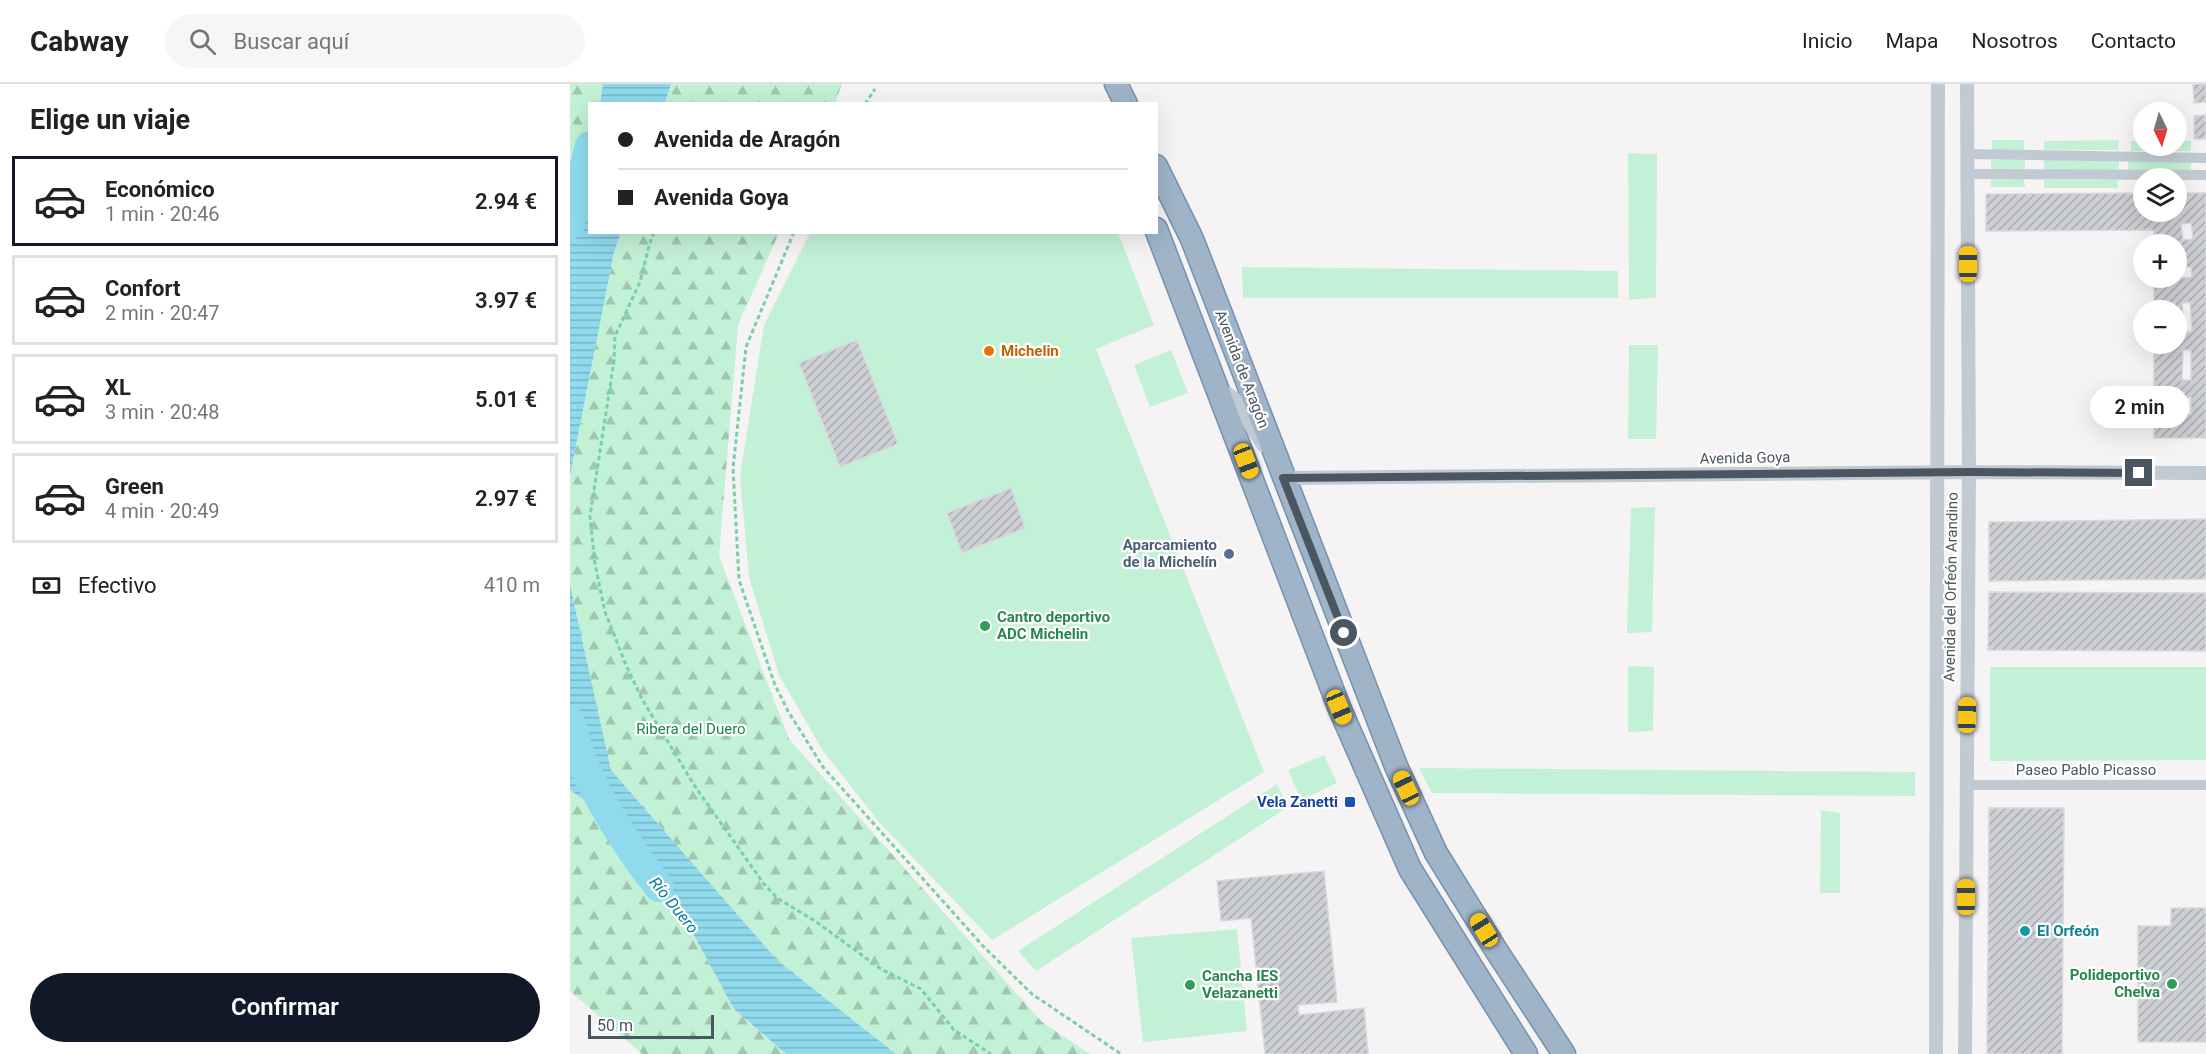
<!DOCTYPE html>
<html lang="es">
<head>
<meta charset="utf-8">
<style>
  :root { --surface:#fff; --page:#f6f6f6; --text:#222; --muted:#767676; --line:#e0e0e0; --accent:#111827 }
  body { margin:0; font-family:Roboto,sans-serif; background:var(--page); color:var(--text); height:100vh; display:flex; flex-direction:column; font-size:22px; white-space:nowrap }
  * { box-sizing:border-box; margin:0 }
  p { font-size:20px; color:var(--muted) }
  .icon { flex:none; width:33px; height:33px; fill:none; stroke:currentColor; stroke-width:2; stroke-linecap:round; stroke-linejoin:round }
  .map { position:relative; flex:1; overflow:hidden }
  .sheet { display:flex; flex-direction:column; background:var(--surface); width:570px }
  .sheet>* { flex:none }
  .hud { position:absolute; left:18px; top:18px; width:570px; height:132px; border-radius:0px; box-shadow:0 6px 24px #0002; display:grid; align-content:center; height:132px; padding:0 30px; background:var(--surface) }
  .needle { width:39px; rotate:175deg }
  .controls { position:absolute; left:1563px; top:18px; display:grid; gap:12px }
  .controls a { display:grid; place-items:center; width:54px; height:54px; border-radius:50%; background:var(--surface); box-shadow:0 6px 24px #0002; font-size:30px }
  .scale { position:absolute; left:18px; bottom:15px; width:126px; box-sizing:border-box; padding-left:6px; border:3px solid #4a5661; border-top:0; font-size:16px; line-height:21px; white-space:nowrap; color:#4a5661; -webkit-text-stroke:4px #fff; paint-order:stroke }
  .end { position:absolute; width:27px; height:27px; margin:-14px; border:8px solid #4a5661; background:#fff; box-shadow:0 0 0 3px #fff }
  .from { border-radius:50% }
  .bubble { position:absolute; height:42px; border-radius:21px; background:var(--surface); box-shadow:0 6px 24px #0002; font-size:20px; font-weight:600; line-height:42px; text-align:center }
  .car { position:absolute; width:18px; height:36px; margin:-18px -9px; border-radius:8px; box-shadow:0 0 4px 2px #0007; background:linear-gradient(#f5c518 24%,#345 0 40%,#f5c518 0 76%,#345 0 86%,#f5c518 0) }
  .hud b { display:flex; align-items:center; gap:21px; height:57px; font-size:22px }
  .hud b+b { border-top:2px solid var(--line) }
  .hud i { width:15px; height:15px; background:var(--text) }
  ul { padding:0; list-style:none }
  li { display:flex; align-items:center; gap:18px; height:90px; margin:0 12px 9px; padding:0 18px; border:3px solid var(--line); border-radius:0px }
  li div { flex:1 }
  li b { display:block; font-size:22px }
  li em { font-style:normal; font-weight:600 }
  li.current { border-color:var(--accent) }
  li>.icon { width:54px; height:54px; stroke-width:1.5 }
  h2 { padding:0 30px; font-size:27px; line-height:72px }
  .pay { display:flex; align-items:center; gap:15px; height:66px; padding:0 30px; font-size:22px }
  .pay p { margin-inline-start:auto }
  .action { display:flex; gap:12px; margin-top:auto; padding:12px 30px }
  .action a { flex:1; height:69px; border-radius:36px; background:var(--accent); color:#fff; font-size:24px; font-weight:600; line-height:69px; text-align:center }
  header { display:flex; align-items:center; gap:36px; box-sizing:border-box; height:84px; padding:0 30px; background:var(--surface); border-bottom:2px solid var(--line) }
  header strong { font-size:28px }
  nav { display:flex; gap:33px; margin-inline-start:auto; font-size:21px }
  .search { width:420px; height:54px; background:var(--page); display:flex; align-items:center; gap:15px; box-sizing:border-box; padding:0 21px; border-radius:33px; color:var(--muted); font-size:22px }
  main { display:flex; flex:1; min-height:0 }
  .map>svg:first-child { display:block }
  .forest { fill:url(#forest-firs) }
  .garden { fill:#c3f1d5 }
  .water { fill:url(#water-rules) }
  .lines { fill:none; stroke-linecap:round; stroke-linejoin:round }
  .river { stroke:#90daee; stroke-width:30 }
  .building { fill:url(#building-hatch); stroke:#d7d9de; stroke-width:1.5; fill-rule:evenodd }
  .trunk-casing { stroke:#7690ad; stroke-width:25 }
  .path { stroke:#7ad0a6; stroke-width:3; stroke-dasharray:4.5 3; stroke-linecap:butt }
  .pedestrian { stroke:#c1cad2; stroke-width:10 }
  .minor { stroke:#c1cad2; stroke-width:14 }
  .trunk { stroke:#9fb4c9; stroke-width:22 }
  .route { stroke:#4a5661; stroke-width:8 }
  .food-dot { fill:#e8710a; stroke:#fff; stroke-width:2 }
  .service-dot { fill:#5c6f8a; stroke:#fff; stroke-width:2 }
  .leisure-dot { fill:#2e9e5b; stroke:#fff; stroke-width:2 }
  .transit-dot { fill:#1a4fb4; stroke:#fff; stroke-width:2 }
  .culture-dot { fill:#0f9aa8; stroke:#fff; stroke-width:2 }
  .labels { text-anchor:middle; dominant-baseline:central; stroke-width:4.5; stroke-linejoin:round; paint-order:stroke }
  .food-label { font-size:15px; font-weight:bold; fill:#c56008; stroke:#fff; text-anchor:start }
  .street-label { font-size:15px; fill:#4a5661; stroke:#fff }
  .service-label { font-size:15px; font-weight:bold; fill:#4e5e75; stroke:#fff; text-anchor:end }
  .leisure-label { font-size:15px; font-weight:bold; fill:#27864d; stroke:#fff; text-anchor:start }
  .park-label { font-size:15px; fill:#17864f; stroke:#fff }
  .transit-label { font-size:15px; font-weight:bold; fill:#164399; stroke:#fff; text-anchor:end }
  .culture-label { font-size:15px; font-weight:bold; fill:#0d838f; stroke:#fff; text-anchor:start }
  .water-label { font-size:16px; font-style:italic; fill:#0c7c9b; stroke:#fff }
</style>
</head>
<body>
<header>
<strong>Cabway</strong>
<div class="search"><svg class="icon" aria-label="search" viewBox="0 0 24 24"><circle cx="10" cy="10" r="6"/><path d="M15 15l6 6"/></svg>Buscar aquí</div>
<nav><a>Inicio</a><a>Mapa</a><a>Nosotros</a><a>Contacto</a></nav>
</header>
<main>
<section class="sheet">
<h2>Elige un viaje</h2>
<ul>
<li class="current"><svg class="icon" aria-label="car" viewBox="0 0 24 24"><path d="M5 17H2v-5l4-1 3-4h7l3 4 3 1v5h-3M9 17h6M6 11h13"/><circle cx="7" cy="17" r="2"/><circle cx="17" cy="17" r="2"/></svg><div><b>Económico</b><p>1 min · 20:46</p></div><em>2.94 €</em></li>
<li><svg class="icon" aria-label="car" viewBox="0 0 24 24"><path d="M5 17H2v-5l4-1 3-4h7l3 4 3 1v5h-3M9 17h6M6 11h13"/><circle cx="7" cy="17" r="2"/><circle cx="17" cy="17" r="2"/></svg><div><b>Confort</b><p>2 min · 20:47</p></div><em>3.97 €</em></li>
<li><svg class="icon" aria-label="car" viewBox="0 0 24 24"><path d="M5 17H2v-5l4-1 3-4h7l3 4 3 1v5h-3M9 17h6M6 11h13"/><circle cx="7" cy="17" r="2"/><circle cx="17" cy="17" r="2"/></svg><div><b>XL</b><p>3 min · 20:48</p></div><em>5.01 €</em></li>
<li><svg class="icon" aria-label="car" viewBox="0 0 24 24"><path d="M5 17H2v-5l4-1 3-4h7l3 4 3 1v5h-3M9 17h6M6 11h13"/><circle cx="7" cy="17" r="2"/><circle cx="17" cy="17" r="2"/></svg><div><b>Green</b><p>4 min · 20:49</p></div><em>2.97 €</em></li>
</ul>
<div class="pay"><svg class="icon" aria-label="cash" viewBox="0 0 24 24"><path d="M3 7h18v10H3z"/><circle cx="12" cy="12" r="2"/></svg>Efectivo<p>410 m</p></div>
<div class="action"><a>Confirmar</a></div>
</section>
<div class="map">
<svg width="1636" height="970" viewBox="0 0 1636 970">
  <defs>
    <pattern id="forest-firs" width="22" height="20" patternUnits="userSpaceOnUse" patternTransform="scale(1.5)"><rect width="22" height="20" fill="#c3f1d5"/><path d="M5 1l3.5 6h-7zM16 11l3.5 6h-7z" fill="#a0c6b0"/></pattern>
    <pattern id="water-rules" width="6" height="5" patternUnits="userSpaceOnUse" patternTransform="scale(1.5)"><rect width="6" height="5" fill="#90daee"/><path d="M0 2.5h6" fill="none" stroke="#78b4c4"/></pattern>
    <pattern id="building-hatch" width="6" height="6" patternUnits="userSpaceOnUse" patternTransform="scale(1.5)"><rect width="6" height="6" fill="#cdcfd5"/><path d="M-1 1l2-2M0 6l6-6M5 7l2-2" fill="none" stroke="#a8abb0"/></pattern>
  </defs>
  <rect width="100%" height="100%" fill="#f5f3f3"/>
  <path class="forest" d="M0 0H33L30 19 20 20 19 62 0 140Z
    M101 0H272L265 19 95 20Z
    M51 149H209L168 241 149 472 219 655 472 938 520 970H326L207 876 41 686 0 501V392L44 168Z
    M0 706 36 727 63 770 115 835 164 925 216 970H72L0 907Z"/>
  <path class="garden" d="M1422 56H1454V66H1422Z
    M1549 56 1548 66H1474V57Z
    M1561 57H1573L1574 62H1606L1607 57H1621V67H1561Z
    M1058 69 1087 70 1086 213 1059 216Z
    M1455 75V86H1421V76Z
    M1474 76H1549V86H1474Z
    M1621 76V86L1558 88V77Z
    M1421 95H1454L1455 103H1421Z
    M1474 96H1548V104H1474Z
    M240 149H548L584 241 526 265 694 688 422 856 309 738 253 667 209 591 179 493 170 392 194 241Z
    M672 183 1048 187V214H673Z
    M1059 261H1088L1086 355H1058Z
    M601 266 618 309 580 323 564 281Z
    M1085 423 1082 548 1057 549 1061 424Z
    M1058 582 1084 583 1083 647 1058 648Z
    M1420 583H1636V676L1420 677Z
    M754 671 767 699 731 716 718 686Z
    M849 684 1345 688V712L862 709Z
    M707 700 718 723 466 887 448 867Z
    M1251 726 1270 729V809H1250Z
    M667 845 677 947 573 958 561 854Z"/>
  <path class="water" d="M33 0H101L95 19H30Z
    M19 62 20 148 51 149 44 168 0 392V140Z
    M0 501 41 686 207 876 326 970H216L164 925 115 835 63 770 40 734 0 706Z"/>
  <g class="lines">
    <path class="river" d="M0 140 20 62
      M0 638C5 653 8 668 14 682 34 726 59 765 89 803"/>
  </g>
  <path class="building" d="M1623 0H1636V18L1624 19Z
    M1636 31V55H1624V32Z
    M1574 109V128H1606V109H1636V354H1584V260H1606V226H1584V194H1606V160H1584V146L1416 147V110ZM1621 139 1623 155 1613 156 1611 140ZM1611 183H1621L1622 193 1612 194ZM1620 218 1622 248H1614L1612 219ZM1613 266H1621V296H1612ZM1621 313V330L1612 331V314Z
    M287 256 328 360 270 383 229 279Z
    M441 404 455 444 392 469 377 429Z
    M1636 435V495L1419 497V438Z
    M1419 508 1636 509V567L1418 566Z
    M1419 724H1494L1492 970H1417Z
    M754 787 767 918 728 921 729 931 794 924 798 970H695L681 834 651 837 647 797Z
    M1601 824H1636V958H1568V842H1601Z"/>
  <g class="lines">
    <g class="trunk-casing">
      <path id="trunk" d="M546 0 556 20
        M586 82 622 155 826 682 866 769 926 866 994 970
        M586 145 769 623 840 785 956 970"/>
    </g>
    <path class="path" d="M295 20 305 5
      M84 148 79 162 70 198 45 252 44 277 20 432 25 480 35 528 56 581 72 615 124 701 194 800 207 814 245 837 311 885 351 905 384 946 421 970
      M224 148 176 263 163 384 169 496 205 601 218 627 253 683 413 862 462 910 551 970"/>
    <path class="pedestrian" d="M1397 70 1636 74
      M1397 90 1636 91
      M1396 701H1636"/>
    <path class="minor" d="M650 310H658L664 314 693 361
      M711 390 713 394 1399 388 1636 389
      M1366 970 1368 0
      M1395 970 1399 388 1397 0"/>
    <use href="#trunk" class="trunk"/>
  </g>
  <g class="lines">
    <path class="route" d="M774 549 713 394 1399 388 1569 389"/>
  </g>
  <circle class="food-dot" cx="419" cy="267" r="6"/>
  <circle class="service-dot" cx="659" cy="470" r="6"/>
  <g class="leisure-dot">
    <circle cx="415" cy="542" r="6"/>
    <circle cx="1602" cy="900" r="6"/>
    <circle cx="620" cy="901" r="6"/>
  </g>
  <rect class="transit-dot" x="774" y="712" width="12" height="12" rx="3"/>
  <circle class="culture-dot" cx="1455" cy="847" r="6"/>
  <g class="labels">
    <g class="food-label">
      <text x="431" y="267">Michelin</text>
    </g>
    <g class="street-label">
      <text transform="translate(672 285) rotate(69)">Avenida de Aragón</text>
      <text transform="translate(1175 374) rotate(-1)">Avenida Goya</text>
      <text transform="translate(1381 503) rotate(-89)">Avenida del Orfeón Arandino</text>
      <text x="1516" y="686">Paseo Pablo Picasso</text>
    </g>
    <g class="service-label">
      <text x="647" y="461">Aparcamiento<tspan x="647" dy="17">de la Michelín</tspan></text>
    </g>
    <g class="leisure-label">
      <text x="427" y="533">Cantro deportivo<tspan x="427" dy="17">ADC Michelin</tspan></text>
      <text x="1590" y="891" text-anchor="end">Polideportivo<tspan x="1590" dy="17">Chelva</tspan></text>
      <text x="632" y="892">Cancha IES<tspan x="632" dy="17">Velazanetti</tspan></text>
    </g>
    <g class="park-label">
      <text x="121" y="645">Ribera del Duero</text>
    </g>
    <g class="transit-label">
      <text x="768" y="718">Vela Zanetti</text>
    </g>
    <g class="culture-label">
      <text x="1467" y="847">El Orfeón</text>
    </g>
    <g class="water-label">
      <text transform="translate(104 821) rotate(51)">Río Duero</text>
    </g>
  </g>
</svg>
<div class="controls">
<a><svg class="needle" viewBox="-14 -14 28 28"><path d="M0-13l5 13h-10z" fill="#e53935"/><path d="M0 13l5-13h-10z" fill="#767676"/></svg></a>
<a><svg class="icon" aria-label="layers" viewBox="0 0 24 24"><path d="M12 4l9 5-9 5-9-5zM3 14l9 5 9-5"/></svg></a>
<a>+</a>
<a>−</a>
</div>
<div class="scale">50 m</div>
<i class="end from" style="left:774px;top:549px"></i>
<i class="end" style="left:1569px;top:389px"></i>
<div class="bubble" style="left:1520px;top:302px;width:99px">2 min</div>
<i class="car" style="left:1398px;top:180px;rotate:0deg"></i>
<i class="car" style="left:676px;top:377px;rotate:159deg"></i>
<i class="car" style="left:769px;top:623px;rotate:157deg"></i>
<i class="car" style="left:1397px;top:631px;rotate:1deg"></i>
<i class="car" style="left:836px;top:704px;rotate:335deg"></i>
<i class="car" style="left:1396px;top:813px;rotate:0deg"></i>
<i class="car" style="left:914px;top:846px;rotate:328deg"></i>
<div class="hud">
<b><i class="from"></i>Avenida de Aragón</b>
<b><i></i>Avenida Goya</b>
</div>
</div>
</main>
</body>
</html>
